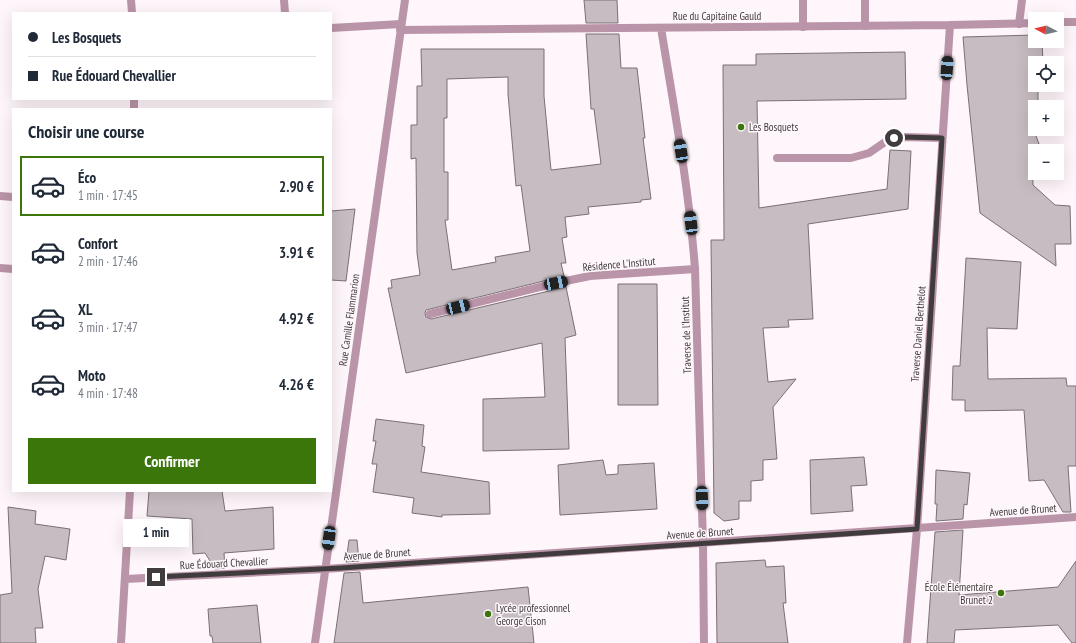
<!DOCTYPE html>
<html lang="fr">
<head>
<meta charset="utf-8">
<style>
  :root { --surface:#fff; --page:#f6f6f7; --text:#1f2937; --muted:#747a83; --line:#e0e1e3; --accent:#3b760a }
  body { margin:0; font-family:"PT Sans Narrow",sans-serif; background:var(--page); color:var(--text); height:100vh; display:flex; flex-direction:column; font-size:15px; white-space:nowrap }
  * { box-sizing:border-box; margin:0 }
  p { font-size:13px; color:var(--muted) }
  .icon { flex:none; width:22px; height:22px; fill:none; stroke:currentColor; stroke-width:2; stroke-linecap:round; stroke-linejoin:round }
  .map { position:relative; flex:1; overflow:hidden }
  .details { position:absolute; left:12px; top:108px; width:320px; height:384px; display:flex; flex-direction:column; background:var(--surface); border-radius:0px; box-shadow:0 4px 16px #0002 }
  .details>* { flex:none }
  .hud { position:absolute; left:12px; top:12px; width:320px; height:88px; border-radius:0px; box-shadow:0 4px 16px #0002; display:grid; align-content:center; height:88px; padding:0 16px; background:var(--surface) }
  .needle { width:26px; rotate:277deg }
  .buttons { position:absolute; left:1028px; top:12px; display:grid; gap:8px }
  .buttons a { display:grid; place-items:center; width:36px; height:36px; border-radius:0px; background:var(--surface); box-shadow:0 4px 16px #0002; font-size:20px }
  .end { position:absolute; width:18px; height:18px; margin:-9px; border:5px solid #403b3d; background:#fff; box-shadow:0 0 0 2px #fff }
  .from { border-radius:50% }
  .bubble { position:absolute; height:28px; border-radius:0px; background:var(--surface); box-shadow:0 4px 16px #0002; font-size:13px; font-weight:700; line-height:28px; text-align:center }
  .car { position:absolute; width:12px; height:24px; margin:-12px -6px; border-radius:5px; box-shadow:0 0 3px 1px #0007; background:linear-gradient(#222 24%,#8ab4d8 0 40%,#222 0 76%,#8ab4d8 0 86%,#222 0) }
  .hud b { display:flex; align-items:center; gap:14px; height:38px; font-size:15px }
  .hud b+b { border-top:1px solid var(--line) }
  .hud i { width:10px; height:10px; background:var(--text) }
  ul { padding:0; list-style:none }
  li { display:flex; align-items:center; gap:12px; height:60px; margin:0 8px 6px; padding:0 8px; border:2px solid transparent; border-radius:0px }
  li div { flex:1 }
  li b { display:block; font-size:15px }
  li em { font-style:normal; font-weight:700 }
  li.current { border-color:var(--accent) }
  li>.icon { width:36px; height:36px; stroke-width:1.5 }
  h2 { padding:0 16px; font-size:18px; line-height:48px }
  .action { display:flex; gap:8px; margin-top:auto; padding:8px 16px }
  .action a { flex:1; height:46px; border-radius:0px; background:var(--accent); color:#fff; font-size:16px; font-weight:700; line-height:46px; text-align:center }
  .map>svg:first-child { display:block }
  .building { fill:#c6bcc1; stroke:#7a7075; fill-rule:evenodd }
  .lines { fill:none; stroke-linecap:round; stroke-linejoin:round }
  .lane { stroke:#ba94a8; stroke-width:8 }
  .street { stroke:#ba94a8; stroke-width:8 }
  .route { stroke:#403b3d; stroke-width:5 }
  .poi-dot { fill:#3b760a; stroke:#fef6fa; stroke-width:1.5 }
  .labels { text-anchor:middle; dominant-baseline:central; stroke-width:3; stroke-linejoin:round; paint-order:stroke }
  .street-label { font-size:11px; fill:#403b3d; stroke:#fef6fa }
  .poi-label { font-size:11px; fill:#403b3d; stroke:#fef6fa; text-anchor:start }
</style>
</head>
<body>
<div class="map">
<svg width="1076" height="643" viewBox="0 0 1076 643">
  <rect width="100%" height="100%" fill="#fef6fa"/>
  <path class="building" d="M584 0H617L618 23H586Z
    M586 34H619L621 68H637L645 138H643L651 199 641 200V202L588 207 589 214 565 217 567 237 562 238 566 263H561L564 276 426 310 425 313 426 317 431 319 566 287 576 335 565 338 569 449 483 451V399L545 397 542 343 406 373 388 288H392L391 280 420 275 417 253 416 158 411 159V125H417V86H422L421 49H544V96L551 170 601 164 594 109H591ZM508 77V94L516 186 521 185 530 251 495 257 496 262 452 270 445 220H448V172H444V118H447V79Z
    M1035 35V41H1042L1043 63H1035V85H1038V107H1035V133L1039 144 1032 149 1033 185 1055 205 1070 206 1071 244H1055L1056 266 980 213 967 85 963 37Z
    M905 52 906 99 757 101 759 208 887 189 890 150 911 151 908 209 808 224 813 319 788 320 789 327 763 328 768 382 796 379 773 407 777 459 763 460V480L751 481V501H739V519L724 521 714 513 711 240H724L723 65H756V54Z
    M355 209 346 281 331 280V211Z
    M966 258 1021 262 1017 329 987 328 988 379 1066 378 1067 386H1076V466H1068L1071 512H1063L1044 480 1029 481 1024 410 965 411V400H952L953 366H960Z
    M618 284H657L658 405H618Z
    M376 419 424 425 422 446 425 447 421 472 489 482 490 514 442 515V517L412 513 414 498 373 492 377 464H372L376 441H373Z
    M864 457 867 485 851 486 853 511 811 514 810 460Z
    M603 460 606 475 618 474V465L654 463 657 509 560 515 558 465Z
    M936 470 970 473 967 505 964 504 963 519 936 521 937 504H935Z
    M149 491H222L225 511 273 507 274 549 224 553 225 568 215 569 205 553 193 554 192 519 147 516Z
    M8 507 36 511 35 524 70 529 66 560 45 556 38 589 43 628H35L36 643H0V595L12 593Z
    M963 530 959 595 1058 587 1076 561V643H1072L1058 625 955 630 954 643H927L935 532Z
    M349 540H357L359 561 346 562Z
    M765 560 766 567 784 566 786 603H783L788 643H717L716 563Z
    M360 572 363 603 528 587 534 643H334L344 573Z
    M257 605 261 643H213L212 636H210L208 609Z"/>
  <g class="lines">
    <path class="lane" d="M284 0 285 13
      M803 0V27
      M865 0V26
      M1019 24 1022 0
      M331 28 401 24
      M777 158H851L869 153 888 140 894 138 903 137 942 138
      M0 196 13 197
      M0 268 13 269
      M430 314 556 283 590 276 695 269"/>
    <path class="street" d="M131 0 132 13
      M1057 22H1076
      M661 28C674 108 689 188 695 269L703 543 704 643
      M400 30 950 25 1035 23
      M134 99V109
      M125 579 325 569 1076 517
      M121 643 130 491
      M315 643 405 0
      M907 643 917 529 950 25"/>
  </g>
  <g class="lines">
    <path class="route" d="M156 577 341 568 917 529 942 138 903 137 894 138"/>
  </g>
  <g class="poi-dot">
    <circle cx="741" cy="127" r="4"/>
    <circle cx="1001" cy="593" r="4"/>
    <circle cx="488" cy="614" r="4"/>
  </g>
  <g class="labels">
    <g class="street-label">
      <text x="717" y="16">Rue du Capitaine Gauld</text>
      <text transform="translate(619 264) rotate(-5)">Résidence L'Institut</text>
      <text transform="translate(349 320) rotate(-82)">Rue Camille Flammarion</text>
      <text transform="translate(918 334) rotate(-86)">Traverse Daniel Berthelot</text>
      <text transform="translate(686 335) rotate(-92)">Traverse de l'Institut</text>
      <text transform="translate(1023 510) rotate(-4)">Avenue de Brunet</text>
      <text transform="translate(700 533) rotate(-4)">Avenue de Brunet</text>
      <text transform="translate(377 554) rotate(-4)">Avenue de Brunet</text>
      <text transform="translate(224 563) rotate(-3)">Rue Édouard Chevallier</text>
    </g>
    <g class="poi-label">
      <text x="749" y="127">Les Bosquets</text>
      <text x="993" y="587" text-anchor="end">École Élémentaire<tspan x="993" dy="13">Brunet 2</tspan></text>
      <text x="496" y="608">Lycée professionnel<tspan x="496" dy="13">George Cison</tspan></text>
    </g>
  </g>
</svg>
<div class="buttons">
<a><svg class="needle" viewBox="-14 -14 28 28"><path d="M0-13l5 13h-10z" fill="#e53935"/><path d="M0 13l5-13h-10z" fill="#747a83"/></svg></a>
<a><svg class="icon" aria-label="locate" viewBox="0 0 24 24"><circle cx="12" cy="12" r="6"/><path d="M12 2v4M12 18v4M2 12h4M18 12h4"/></svg></a>
<a>+</a>
<a>−</a>
</div>
<i class="end from" style="left:894px;top:138px"></i>
<i class="end" style="left:156px;top:577px"></i>
<div class="bubble" style="left:123px;top:519px;width:66px">1 min</div>
<i class="car" style="left:947px;top:68px;rotate:4deg"></i>
<i class="car" style="left:681px;top:151px;rotate:351deg"></i>
<i class="car" style="left:691px;top:223px;rotate:353deg"></i>
<i class="car" style="left:556px;top:283px;rotate:79deg"></i>
<i class="car" style="left:458px;top:307px;rotate:76deg"></i>
<i class="car" style="left:702px;top:498px;rotate:178deg"></i>
<i class="car" style="left:329px;top:538px;rotate:188deg"></i>
<div class="hud">
<b><i class="from"></i>Les Bosquets</b>
<b><i></i>Rue Édouard Chevallier</b>
</div>
<section class="details">
<h2>Choisir une course</h2>
<ul>
<li class="current"><svg class="icon" aria-label="car" viewBox="0 0 24 24"><path d="M5 17H2v-5l4-1 3-4h7l3 4 3 1v5h-3M9 17h6M6 11h13"/><circle cx="7" cy="17" r="2"/><circle cx="17" cy="17" r="2"/></svg><div><b>Éco</b><p>1 min · 17:45</p></div><em>2.90 €</em></li>
<li><svg class="icon" aria-label="car" viewBox="0 0 24 24"><path d="M5 17H2v-5l4-1 3-4h7l3 4 3 1v5h-3M9 17h6M6 11h13"/><circle cx="7" cy="17" r="2"/><circle cx="17" cy="17" r="2"/></svg><div><b>Confort</b><p>2 min · 17:46</p></div><em>3.91 €</em></li>
<li><svg class="icon" aria-label="car" viewBox="0 0 24 24"><path d="M5 17H2v-5l4-1 3-4h7l3 4 3 1v5h-3M9 17h6M6 11h13"/><circle cx="7" cy="17" r="2"/><circle cx="17" cy="17" r="2"/></svg><div><b>XL</b><p>3 min · 17:47</p></div><em>4.92 €</em></li>
<li><svg class="icon" aria-label="car" viewBox="0 0 24 24"><path d="M5 17H2v-5l4-1 3-4h7l3 4 3 1v5h-3M9 17h6M6 11h13"/><circle cx="7" cy="17" r="2"/><circle cx="17" cy="17" r="2"/></svg><div><b>Moto</b><p>4 min · 17:48</p></div><em>4.26 €</em></li>
</ul>
<div class="action"><a>Confirmer</a></div>
</section>
</div>
</body>
</html>
